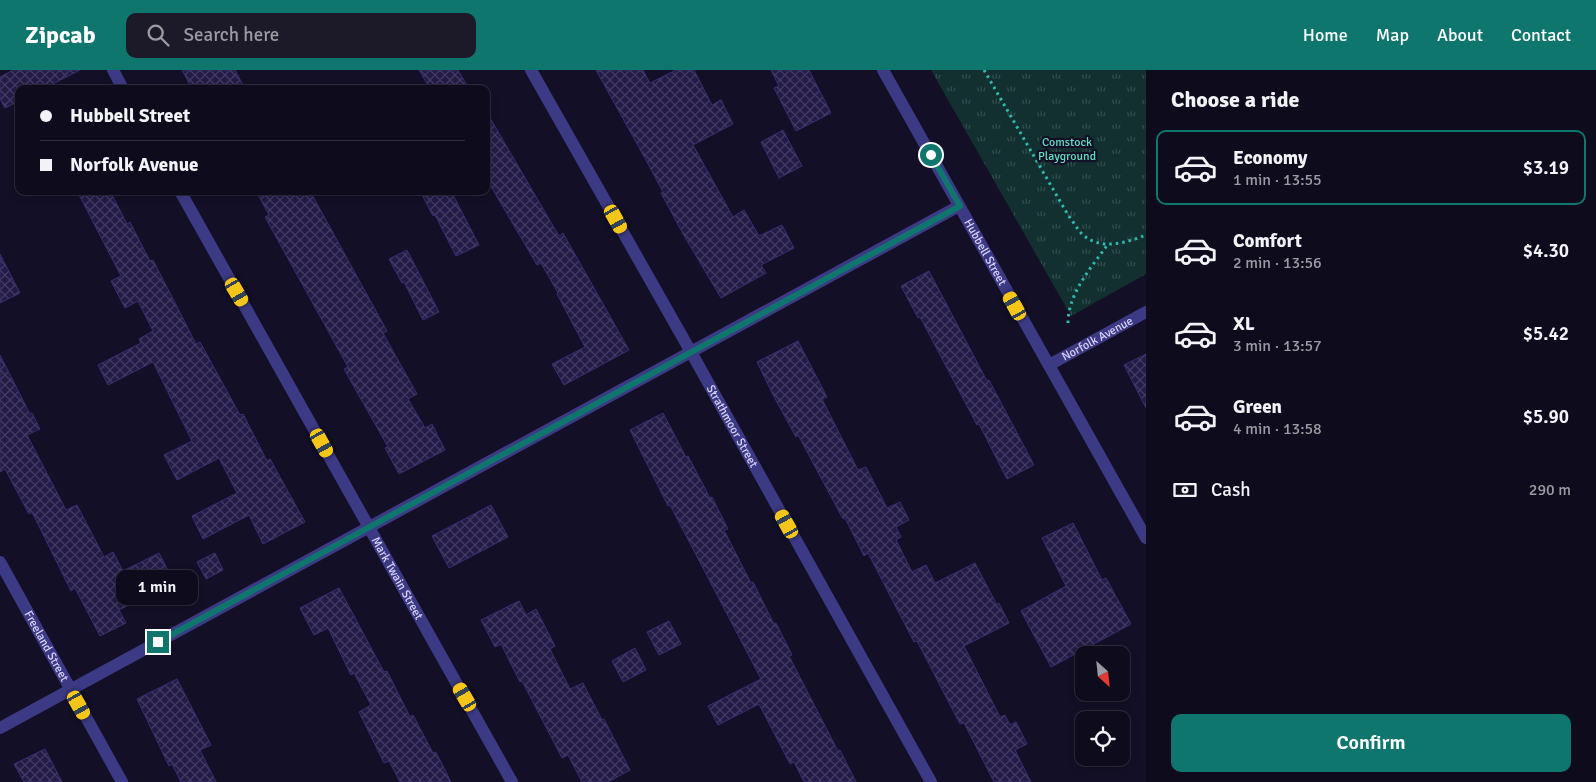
<!DOCTYPE html>
<html lang="en">
<head>
<meta charset="utf-8">
<style>
  :root { --surface:#0e0b1c; --page:#1c1929; --text:#f1f3f6; --muted:#9b9ba3; --line:#2e2b3b; --accent:#0f766e }
  body { margin:0; font-family:Signika,sans-serif; background:var(--page); color:var(--text); height:100vh; display:flex; flex-direction:column; font-size:19px; white-space:nowrap }
  * { box-sizing:border-box; margin:0 }
  p { font-size:16px; color:var(--muted) }
  .icon { flex:none; width:28px; height:28px; fill:none; stroke:currentColor; stroke-width:2; stroke-linecap:round; stroke-linejoin:round }
  .map { position:relative; flex:1; overflow:hidden }
  .sheet { display:flex; flex-direction:column; background:var(--surface); width:450px }
  .sheet>* { flex:none }
  .top-card { position:absolute; left:15px; top:15px; width:475px; height:110px; border-radius:10px; box-shadow:0 2px 8px #0003,0 0 0 1px var(--line); display:grid; align-content:center; height:110px; padding:0 25px; background:var(--surface) }
  .needle { width:32px; rotate:153deg }
  .fabs { position:absolute; left:1075px; top:576px; display:grid; gap:10px }
  .fabs a { display:grid; place-items:center; width:55px; height:55px; border-radius:10px; background:var(--surface); box-shadow:0 2px 8px #0003,0 0 0 1px var(--line); font-size:25px }
  .end { position:absolute; width:22px; height:22px; margin:-11px; border:6px solid #0f766e; background:#fff; box-shadow:0 0 0 2px #fff }
  .from { border-radius:50% }
  .bubble { position:absolute; height:35px; border-radius:10px; background:var(--surface); box-shadow:0 2px 8px #0003,0 0 0 1px var(--line); font-size:16px; font-weight:600; line-height:35px; text-align:center }
  .car { position:absolute; width:15px; height:30px; margin:-15px -8px; border-radius:6px; box-shadow:0 0 4px 1px #0007; background:linear-gradient(#f5c518 24%,#345 0 40%,#f5c518 0 76%,#345 0 86%,#f5c518 0) }
  .top-card b { display:flex; align-items:center; gap:18px; height:48px; font-size:19px }
  .top-card b+b { border-top:1px solid var(--line) }
  .top-card i { width:12px; height:12px; background:var(--text) }
  ul { padding:0; list-style:none }
  li { display:flex; align-items:center; gap:15px; height:75px; margin:0 10px 8px; padding:0 15px; border:2px solid transparent; border-radius:10px }
  li div { flex:1 }
  li b { display:block; font-size:19px }
  li em { font-style:normal; font-weight:600 }
  li.selected { border-color:var(--accent) }
  li>.icon { width:45px; height:45px; stroke-width:1.5 }
  h2 { padding:0 25px; font-size:22px; line-height:60px }
  .pay { display:flex; align-items:center; gap:12px; height:55px; padding:0 25px; font-size:19px }
  .pay p { margin-inline-start:auto }
  .primary-button { display:flex; gap:10px; margin-top:auto; padding:10px 25px }
  .primary-button a { flex:1; height:58px; border-radius:10px; background:var(--accent); color:#fff; font-size:20px; font-weight:600; line-height:58px; text-align:center }
  header { display:flex; align-items:center; gap:30px; box-sizing:border-box; height:70px; padding:0 25px; background:var(--accent); color:#fff }
  header strong { font-size:24px }
  nav { display:flex; gap:28px; margin-inline-start:auto; font-size:18px }
  .search { width:350px; height:45px; background:var(--page); display:flex; align-items:center; gap:12px; box-sizing:border-box; padding:0 18px; border-radius:10px; color:var(--muted); font-size:19px }
  main { display:flex; flex:1; min-height:0 }
  .map>svg:first-child { display:block }
  .grass { fill:url(#grass-tufts) }
  .building { fill:url(#building-cross-hatch); stroke:#3b2d73 }
  .lines { fill:none; stroke-linecap:round; stroke-linejoin:round }
  .path { stroke:#2fb8b0; stroke-width:3; stroke-dasharray:2.5 4; stroke-linecap:butt }
  .minor { stroke:#3d3a85; stroke-width:12 }
  .route { stroke:#0f766e; stroke-width:6 }
  .labels { text-anchor:middle; dominant-baseline:central; stroke-width:4.5; stroke-linejoin:round; paint-order:stroke }
  .park-label { font-size:12px; fill:#5fe0c0; stroke:#130f26 }
  .street-label { font-size:12px; fill:#d9d4ff; stroke:#130f26 }
</style>
</head>
<body>
<header>
<strong>Zipcab</strong>
<div class="search"><svg class="icon" aria-label="search" viewBox="0 0 24 24"><circle cx="10" cy="10" r="6"/><path d="M15 15l6 6"/></svg>Search here</div>
<nav><a>Home</a><a>Map</a><a>About</a><a>Contact</a></nav>
</header>
<main>
<div class="map">
<svg width="1146" height="712" viewBox="0 0 1146 712">
  <defs>
    <pattern id="grass-tufts" width="24" height="20" patternUnits="userSpaceOnUse" patternTransform="scale(1.25)"><rect width="24" height="20" fill="#12302f"/><path d="M3 7l-1-3M5 7V3M7 7l1-3M15 17l-1-3M17 17v-4M19 17l1-3" fill="none" stroke="#344d4e"/></pattern>
    <pattern id="building-cross-hatch" width="8" height="8" patternUnits="userSpaceOnUse" patternTransform="scale(1.25)"><rect width="8" height="8" fill="#241b47"/><path d="M0 0l8 8M0 8l8-8" fill="none" stroke="#433b63"/></pattern>
  </defs>
  <rect width="100%" height="100%" fill="#130f26"/>
  <path class="grass" d="M931 0H1146V204L1071 246Z"/>
  <path class="building" d="M13 0H80L43 19H19V31L5 38 0 29V7Z
    M182 0H235L245 19H192Z
    M419 0H458L469 19H430Z
    M596 0H643L650 13 676 0H694L712 35 721 30 733 54 693 75 733 147 744 140 759 166 782 155 794 178 761 195 766 203 721 228 683 164 661 123 663 122 647 92Z
    M771 0H809L831 43 796 61 774 18 779 16Z
    M486 41 559 166 563 163 629 280 564 315 552 294 585 277 557 224 558 223 541 193 537 195 486 108Z
    M783 60 802 96 779 108 761 72Z
    M77 121H110L127 154 130 152 150 191 153 190 196 274 200 272 240 345 243 344 267 391 270 389 305 452 263 474 249 445 203 469 192 446 237 423 219 388 177 410 164 385 192 371 153 292 108 315 98 295 141 273 139 269 153 261 138 231 125 238 111 211 121 206Z
    M256 121H310L387 261 383 263 417 324 408 329 425 358 432 354 445 380 399 404 385 378 388 377 344 299 348 297 265 147 269 145Z
    M420 121H451L479 175 456 186 435 145 433 146Z
    M407 180 439 242 423 250 404 212 402 213 389 189Z
    M0 184 20 223 0 233Z
    M929 201 987 311 989 310 1034 395 1007 409 979 354 977 355 920 247 918 248 901 216Z
    M798 271 827 327 822 329 858 400 866 397 887 438 900 432 909 450 896 457 901 467 896 470 912 502 926 495 935 513 975 493 997 535 999 533 1009 553 964 576 1000 647 1005 645 1010 655 1016 652 1027 674 1015 680 1031 712H994L964 653 960 654 917 571 914 572 868 483 864 486 845 448 843 449 798 365 796 367 773 325 757 292Z
    M1146 284V338L1124 295Z
    M0 285 30 344 32 343 40 359 27 365 66 440 77 435 104 487 113 482 123 501 159 483 174 512 119 540 126 553 100 566 75 518 71 521 32 442 29 444 5 399 0 402Z
    M663 343 686 387 688 386 710 428 712 427 728 459 724 460 751 513 753 512 774 554 776 553 792 585 789 586 838 681 840 680 856 712H804L794 692 790 694 759 634 718 655 708 636 761 609 670 435 668 436 630 360Z
    M491 435 508 467 449 498 432 466Z
    M1073 453 1102 510 1106 508 1131 554 1051 597 1021 541 1066 516 1042 468Z
    M215 483 223 500 206 509 197 492Z
    M339 518 384 602 387 601 410 647 413 645 433 683 436 682 451 712H400L389 691 384 693 359 642 371 635 354 603 351 605 328 558 314 565 300 538Z
    M519 531 526 545 536 539 555 576 550 579 570 619 583 613 602 650 604 649 630 700 608 712H582L568 685 562 688 522 611 520 612 501 574 495 577 481 550Z
    M669 551 681 574 659 585 647 562Z
    M635 578 646 600 623 612 612 591Z
    M177 609 211 675 200 680 216 712H181L172 694 169 696 137 629Z
    M45 679 62 712H24L14 694Z"/>
  <g class="lines">
    <path class="path" d="M984 0 1068 145C1073 151 1077 159 1082 164 1100 181 1126 173 1146 165
      M1068 253C1068 223 1092 197 1108 174"/>
    <g class="minor">
      <path d="M113 0 123 19"/>
      <path id="s1" d="M531 0 691 282 931 712"/>
      <path id="s2" d="M883 0 1146 468"/>
      <path id="s3" d="M180 121 512 712"/>
      <path id="s4" d="M1049 295 1146 242"/>
      <path id="s5" d="M0 492 122 712"/>
      <path d="M0 658 959 136"/>
    </g>
  </g>
  <g class="lines">
    <path class="route" d="M158 572 960 136 931 85"/>
  </g>
  <g class="labels">
    <g class="park-label">
      <text x="1067" y="72">Comstock<tspan x="1067" dy="14">Playground</tspan></text>
    </g>
    <g class="street-label">
      <text stroke="none"><textPath href="#s2" startOffset="209">Hubbell Street</textPath></text>
      <text stroke="none"><textPath href="#s4" startOffset="55">Norfolk Avenue</textPath></text>
      <text stroke="none"><textPath href="#s1" startOffset="409">Strathmoor Street</textPath></text>
      <text stroke="none"><textPath href="#s3" startOffset="444">Mark Twain Street</textPath></text>
      <text stroke="none"><textPath href="#s5" startOffset="96">Freeland Street</textPath></text>
    </g>
  </g>
</svg>
<div class="fabs">
<a><svg class="needle" viewBox="-14 -14 28 28"><path d="M0-13l5 13h-10z" fill="#e53935"/><path d="M0 13l5-13h-10z" fill="#9b9ba3"/></svg></a>
<a><svg class="icon" aria-label="locate" viewBox="0 0 24 24"><circle cx="12" cy="12" r="6"/><path d="M12 2v4M12 18v4M2 12h4M18 12h4"/></svg></a>
</div>
<i class="end from" style="left:931px;top:85px"></i>
<i class="end" style="left:158px;top:572px"></i>
<div class="bubble" style="left:116px;top:500px;width:82px">1 min</div>
<i class="car" style="left:616px;top:149px;rotate:151deg"></i>
<i class="car" style="left:237px;top:222px;rotate:150deg"></i>
<i class="car" style="left:1015px;top:236px;rotate:331deg"></i>
<i class="car" style="left:322px;top:373px;rotate:151deg"></i>
<i class="car" style="left:787px;top:454px;rotate:331deg"></i>
<i class="car" style="left:465px;top:627px;rotate:330deg"></i>
<i class="car" style="left:79px;top:635px;rotate:151deg"></i>
<div class="top-card">
<b><i class="from"></i>Hubbell Street</b>
<b><i></i>Norfolk Avenue</b>
</div>
</div>
<section class="sheet">
<h2>Choose a ride</h2>
<ul>
<li class="selected"><svg class="icon" aria-label="car" viewBox="0 0 24 24"><path d="M5 17H2v-5l4-1 3-4h7l3 4 3 1v5h-3M9 17h6M6 11h13"/><circle cx="7" cy="17" r="2"/><circle cx="17" cy="17" r="2"/></svg><div><b>Economy</b><p>1 min · 13:55</p></div><em>$3.19</em></li>
<li><svg class="icon" aria-label="car" viewBox="0 0 24 24"><path d="M5 17H2v-5l4-1 3-4h7l3 4 3 1v5h-3M9 17h6M6 11h13"/><circle cx="7" cy="17" r="2"/><circle cx="17" cy="17" r="2"/></svg><div><b>Comfort</b><p>2 min · 13:56</p></div><em>$4.30</em></li>
<li><svg class="icon" aria-label="car" viewBox="0 0 24 24"><path d="M5 17H2v-5l4-1 3-4h7l3 4 3 1v5h-3M9 17h6M6 11h13"/><circle cx="7" cy="17" r="2"/><circle cx="17" cy="17" r="2"/></svg><div><b>XL</b><p>3 min · 13:57</p></div><em>$5.42</em></li>
<li><svg class="icon" aria-label="car" viewBox="0 0 24 24"><path d="M5 17H2v-5l4-1 3-4h7l3 4 3 1v5h-3M9 17h6M6 11h13"/><circle cx="7" cy="17" r="2"/><circle cx="17" cy="17" r="2"/></svg><div><b>Green</b><p>4 min · 13:58</p></div><em>$5.90</em></li>
</ul>
<div class="pay"><svg class="icon" aria-label="cash" viewBox="0 0 24 24"><path d="M3 7h18v10H3z"/><circle cx="12" cy="12" r="2"/></svg>Cash<p>290 m</p></div>
<div class="primary-button"><a>Confirm</a></div>
</section>
</main>
</body>
</html>
